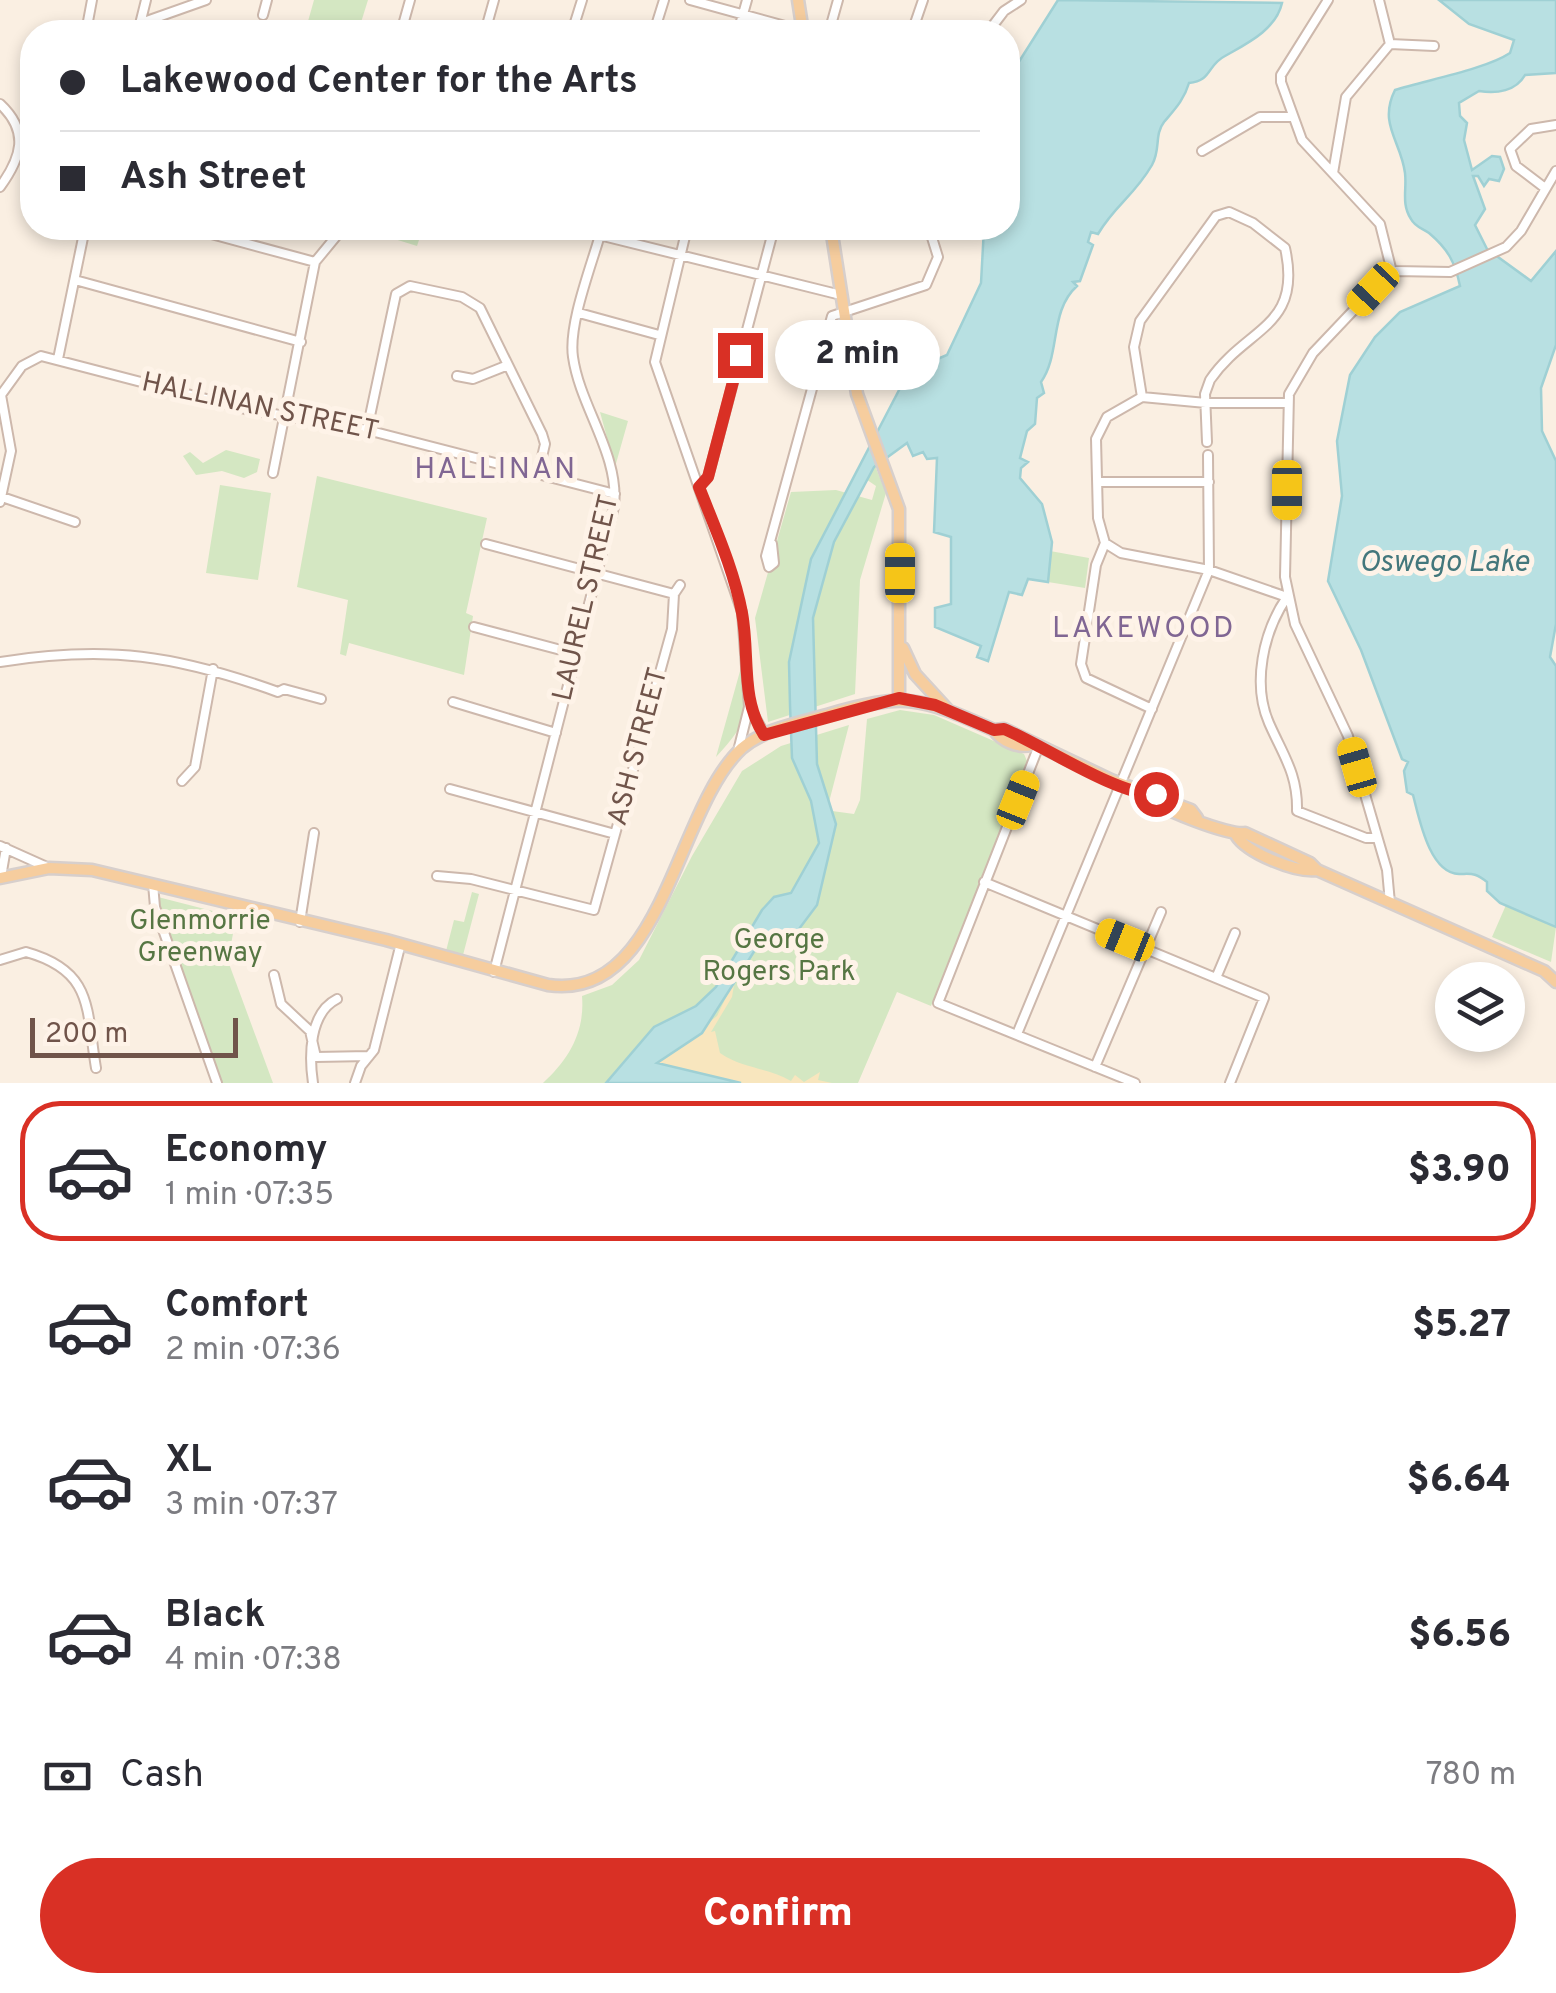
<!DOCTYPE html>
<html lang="en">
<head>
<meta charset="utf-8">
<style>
  :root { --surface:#fff; --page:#f7f7f7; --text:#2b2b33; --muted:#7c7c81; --line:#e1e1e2; --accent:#d93025 }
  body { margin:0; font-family:Overpass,sans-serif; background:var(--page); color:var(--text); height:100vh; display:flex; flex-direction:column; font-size:38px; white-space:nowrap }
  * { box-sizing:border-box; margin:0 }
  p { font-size:32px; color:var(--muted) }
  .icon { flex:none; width:55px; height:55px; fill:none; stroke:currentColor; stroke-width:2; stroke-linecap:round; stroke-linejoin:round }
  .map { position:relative; height:1083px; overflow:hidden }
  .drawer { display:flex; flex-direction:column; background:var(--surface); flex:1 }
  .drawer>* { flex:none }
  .guide { position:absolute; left:20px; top:20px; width:1000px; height:220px; border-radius:40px; box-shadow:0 5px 15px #0003; display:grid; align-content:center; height:220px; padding:0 40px; background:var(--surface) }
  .tools { position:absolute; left:1435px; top:962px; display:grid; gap:20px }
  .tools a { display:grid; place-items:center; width:90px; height:90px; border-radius:50%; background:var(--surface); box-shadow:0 5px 15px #0003; font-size:50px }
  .scale { position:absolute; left:30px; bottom:25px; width:208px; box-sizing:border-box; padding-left:10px; border:5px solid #70544a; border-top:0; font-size:28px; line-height:35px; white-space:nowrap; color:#70544a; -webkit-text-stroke:8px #fef3e8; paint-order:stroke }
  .end { position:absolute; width:45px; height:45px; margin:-22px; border:12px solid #d93025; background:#fff; box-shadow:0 0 0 5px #fff }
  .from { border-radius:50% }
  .bubble { position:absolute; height:70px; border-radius:35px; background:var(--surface); box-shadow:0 5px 15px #0003; font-size:32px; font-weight:800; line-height:70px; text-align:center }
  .car { position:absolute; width:30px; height:60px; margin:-30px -15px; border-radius:12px; box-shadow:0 0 8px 2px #0007; background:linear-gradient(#f5c518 24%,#345 0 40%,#f5c518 0 76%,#345 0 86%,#f5c518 0) }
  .guide b { display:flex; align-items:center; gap:35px; height:95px; font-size:38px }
  .guide b+b { border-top:2px solid var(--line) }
  .guide i { width:25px; height:25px; background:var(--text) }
  ul { padding:18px 0 0; list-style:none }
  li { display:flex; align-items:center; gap:30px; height:140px; margin:0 20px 15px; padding:0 20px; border:5px solid transparent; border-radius:40px }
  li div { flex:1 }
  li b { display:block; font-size:38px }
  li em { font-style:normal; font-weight:800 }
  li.selected { border-color:var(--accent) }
  li>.icon { width:90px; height:90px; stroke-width:1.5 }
  .pay { display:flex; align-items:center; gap:25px; height:110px; padding:0 40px; font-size:38px }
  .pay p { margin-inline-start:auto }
  .button { display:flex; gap:20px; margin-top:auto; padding:20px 40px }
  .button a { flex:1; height:115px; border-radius:60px; background:var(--accent); color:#fff; font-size:40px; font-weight:800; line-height:115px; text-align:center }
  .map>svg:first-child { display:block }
  .green { fill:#d4e7c2 }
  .sand { fill:#f8e6be }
  .water { fill:#b8e0e2; stroke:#9fd0d4; stroke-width:2.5 }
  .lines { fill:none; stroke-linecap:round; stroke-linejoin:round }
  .minor-casing { stroke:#cdb8ac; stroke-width:12 }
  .major-casing { stroke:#d7cfcc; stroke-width:15 }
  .minor { stroke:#fff; stroke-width:8 }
  .major { stroke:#f6cd9e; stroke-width:10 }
  .route { stroke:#d93025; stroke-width:12 }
  .labels { text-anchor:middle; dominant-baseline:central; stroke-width:10; stroke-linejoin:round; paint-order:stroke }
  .street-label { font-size:28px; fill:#70544a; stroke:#fef3e8 }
  .park-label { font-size:28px; fill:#567643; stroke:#fef3e8 }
  .neighbourhood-label { font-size:30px; letter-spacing:2.5px; fill:#806693; stroke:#fef3e8 }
  .water-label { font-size:30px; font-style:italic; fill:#43777c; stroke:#fef3e8 }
</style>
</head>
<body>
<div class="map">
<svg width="1556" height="1083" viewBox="0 0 1556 1083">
  <rect width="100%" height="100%" fill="#faefe2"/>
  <path class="green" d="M314 0H368L358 32H305Z
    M359 228H423L417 246Z
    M600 412 628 421 615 467Z
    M226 450 260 459 257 472 244 478 222 471 196 475 183 456 190 452 203 463Z
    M872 458 886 493 860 580 855 694 768 722 755 618 791 492 836 490 872 500 876 486 860 475Z
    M317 476 487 518 466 613 473 616 464 675 349 643 346 656 340 654 348 600 297 587Z
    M220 485 271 493 258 580 206 573Z
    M1050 551 1089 558 1085 588 1048 582Z
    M742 664C746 716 752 718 716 757Z
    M900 710 934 715 1024 754 1027 761 931 1006 897 992 858 1083H741L692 1072 609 1083H543C569 1059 585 1032 582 996L612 985 639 960 692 856 742 771 781 746 849 725 828 806 832 811 854 814 860 800 867 719Z
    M472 892 479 894 463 955 446 951 454 920 464 922Z
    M154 896 236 917 228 961 273 1083H222Z
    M1506 905 1556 927 1551 962 1492 937Z"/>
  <path class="sand" d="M735 979 732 997 711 1032 715 1031 720 1053C743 1069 767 1067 791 1081L795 1075 804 1082 820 1072 818 1080 832 1083H741L657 1064 717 1016Z"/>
  <path class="water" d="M1058 0 1282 3C1276 30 1246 44 1225 56 1207 65 1212 81 1189 83 1184 100 1175 109 1164 122 1154 135 1161 149 1152 165 1134 196 1115 205 1098 234L1091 232 1088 242 1093 245 1080 281 1073 282 1077 286C1049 311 1061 354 1041 382L1044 393 1037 398 1035 424 1027 431 1020 458 1028 462 1021 468 1020 478 1042 504 1052 542 1048 582 1028 579 1022 595 1009 592 988 661 977 657 981 646 935 627V608L951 604V537L934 532 937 458 927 459 923 452 913 456 907 443 874 467 834 542 813 618 817 764 836 824 817 905 796 933 755 950 702 1033 657 1063 741 1083H606L654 1027 696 1006 716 987 762 910 774 897 791 893 819 843 811 801 792 758 790 705 789 662 811 559 909 371 947 355 981 283 984 228H1008V79Z
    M1439 0H1556V73L1525 75C1516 91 1497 94 1479 91L1459 103 1460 116 1467 123 1464 140 1472 170 1492 156 1500 157 1504 169 1499 181 1489 179 1484 186 1478 176H1473L1485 209 1475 225 1487 249 1531 281 1556 251V345L1541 388 1542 431 1556 461V624L1550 657 1556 666V927L1500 903 1487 891V882C1475 872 1471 874 1459 874 1429 873 1419 817 1413 795L1407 792 1404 771 1408 762 1402 759 1361 650 1328 581 1342 496 1337 441 1350 375 1375 337 1400 312 1460 286C1455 262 1448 249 1429 233 1422 228 1415 227 1411 219 1401 204 1407 189 1405 173 1401 141 1378 124 1395 90 1427 80 1486 69 1510 53L1514 40 1469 24Z"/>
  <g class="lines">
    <g class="minor-casing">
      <path id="minor" d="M690 0 807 32
        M1328 0 1281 75V82L1302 140 1380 224 1392 272
        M263 15 267 0
        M141 23 206 0
        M86 32 92 0
        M138 32 146 0
        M401 32 410 0
        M485 32 494 0
        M572 32 582 0
        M654 32 664 0
        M738 32 747 0
        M829 32 838 0
        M912 32 923 0
        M988 32 1004 11 1021 0
        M1390 44 1434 46
        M0 104C30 132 21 158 0 187
        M1202 151 1260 117H1293
        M1333 173 1346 97 1390 44 1379 0
        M1545 188 1516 166 1510 149 1531 129 1556 125
        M189 228 315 262
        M571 228 841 295
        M687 228 655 362 742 612 749 707 738 751
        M75 280 301 342
        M579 313 659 335
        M58 359 85 228
        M457 376 473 379 508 365
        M1142 397 1134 347 1140 321 1216 216 1229 212 1253 223 1285 248C1303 328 1246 327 1210 380L1205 394 1207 442
        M1142 397 1107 417 1096 439 1098 518 1105 543 1096 565 1081 664 1086 678 1152 709
        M1142 397 1206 403H1287
        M367 430 396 294 410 286 462 297 480 308 542 434 545 444 538 474
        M273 473 315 262 343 228
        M1099 482H1209
        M699 487 708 477 774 228
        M2 497 75 522
        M0 502 11 451 1 395 22 366 41 356 245 409 367 430 615 494
        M1105 543 1121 553 1209 570 1287 597C1263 632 1252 684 1269 723 1283 755 1298 774 1297 811L1366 838H1376
        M486 544 674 594
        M772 544 774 563 769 567 766 556 832 316 926 285 938 257 929 228
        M474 627 576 654
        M0 662C108 645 176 655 278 692L284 689 321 699
        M453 702 556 733
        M750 708 765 735
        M1038 748 938 1003 1135 1083
        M182 781 195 767 213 669
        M450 789 615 834
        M0 846 49 868
        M437 876 471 879 594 910 672 629 674 594 680 585
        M1 877 6 848
        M984 882 1264 998 1230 1083
        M153 884 155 907 217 1083
        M1390 903 1387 870 1348 736 1295 624 1285 577 1289 394 1313 353 1386 276 1395 271 1450 272 1506 247 1521 231 1556 171
        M300 922 314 833
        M0 960 26 952C94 971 86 1009 96 1068
        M494 972 614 507C620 455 580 407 573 357 568 323 593 262 602 228
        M274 975 281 1004 310 1031 316 1057 369 1056
        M1216 978 1235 933
        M1017 1034 1209 570 1208 455
        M1095 1067 1161 912
        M313 1083C309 1056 309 1013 337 999
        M355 1083 361 1066 374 1050 400 947"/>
    </g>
    <g class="major-casing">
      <path id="major" d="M798 0 803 32
        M831 228 857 394 899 509V698
        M903 648 915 674 948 710
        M994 730C1002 741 1017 748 1031 745
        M1147 795C1155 808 1230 836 1245 833L1310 863 1317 870 1544 971 1556 982
        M1236 835C1247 853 1296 873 1317 870
        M0 878 49 868 92 870 386 940 548 985C664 1002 675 809 742 748 764 729 799 723 827 715 905 692 920 697 994 730L1004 729 1111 780 1191 810 1197 818"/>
    </g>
    <use href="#minor" class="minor"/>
    <use href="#major" class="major"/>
  </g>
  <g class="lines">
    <path class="route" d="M740 355 708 477 699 487C715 528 734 570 742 613 750 655 740 698 764 735L899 698 935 705 994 730 1004 729C1039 743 1120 797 1156 794"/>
  </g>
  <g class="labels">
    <g class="street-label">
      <text transform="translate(260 408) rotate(12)">HALLINAN STREET</text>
      <text transform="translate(587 598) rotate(-77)">LAUREL STREET</text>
      <text transform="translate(639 747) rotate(-75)">ASH STREET</text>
    </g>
    <g class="park-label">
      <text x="200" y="922">Glenmorrie<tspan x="200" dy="32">Greenway</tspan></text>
      <text x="779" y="941">George<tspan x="779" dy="32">Rogers Park</tspan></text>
    </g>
    <g class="neighbourhood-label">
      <text x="496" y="470">HALLINAN</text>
      <text x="1144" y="629">LAKEWOOD</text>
    </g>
    <g class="water-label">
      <text x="1444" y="563">Oswego Lake</text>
    </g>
  </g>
</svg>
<div class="tools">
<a><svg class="icon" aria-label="layers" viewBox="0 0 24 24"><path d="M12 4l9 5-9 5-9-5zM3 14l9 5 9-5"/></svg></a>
</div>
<div class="scale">200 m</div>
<i class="end from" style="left:1156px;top:794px"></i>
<i class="end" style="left:740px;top:355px"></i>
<div class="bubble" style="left:775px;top:320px;width:165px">2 min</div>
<i class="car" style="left:1373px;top:289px;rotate:223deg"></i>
<i class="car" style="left:1287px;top:490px;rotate:180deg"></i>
<i class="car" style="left:900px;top:573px;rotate:0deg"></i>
<i class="car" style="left:1357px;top:767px;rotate:344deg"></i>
<i class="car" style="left:1018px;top:800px;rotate:22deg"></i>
<i class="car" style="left:1125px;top:940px;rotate:292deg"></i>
<div class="guide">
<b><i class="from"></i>Lakewood Center for the Arts</b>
<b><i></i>Ash Street</b>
</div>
</div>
<section class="drawer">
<ul>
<li class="selected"><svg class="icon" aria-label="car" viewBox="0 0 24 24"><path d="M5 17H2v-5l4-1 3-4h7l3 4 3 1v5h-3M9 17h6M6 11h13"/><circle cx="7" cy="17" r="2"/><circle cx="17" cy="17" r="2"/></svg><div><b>Economy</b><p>1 min · 07:35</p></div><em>$3.90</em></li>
<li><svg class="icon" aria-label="car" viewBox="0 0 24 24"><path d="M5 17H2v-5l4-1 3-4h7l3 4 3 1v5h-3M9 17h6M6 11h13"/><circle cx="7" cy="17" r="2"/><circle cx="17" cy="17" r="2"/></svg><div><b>Comfort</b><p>2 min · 07:36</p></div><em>$5.27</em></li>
<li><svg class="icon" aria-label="car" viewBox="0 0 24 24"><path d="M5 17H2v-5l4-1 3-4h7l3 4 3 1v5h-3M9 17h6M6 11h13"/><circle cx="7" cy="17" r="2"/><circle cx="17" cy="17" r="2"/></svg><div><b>XL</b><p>3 min · 07:37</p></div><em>$6.64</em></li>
<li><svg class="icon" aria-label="car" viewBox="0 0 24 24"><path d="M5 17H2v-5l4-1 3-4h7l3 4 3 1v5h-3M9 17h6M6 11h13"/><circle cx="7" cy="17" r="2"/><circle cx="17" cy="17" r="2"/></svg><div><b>Black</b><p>4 min · 07:38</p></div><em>$6.56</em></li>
</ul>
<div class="pay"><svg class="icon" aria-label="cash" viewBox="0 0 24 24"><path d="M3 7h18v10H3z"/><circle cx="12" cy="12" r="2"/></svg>Cash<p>780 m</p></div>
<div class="button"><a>Confirm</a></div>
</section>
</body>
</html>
